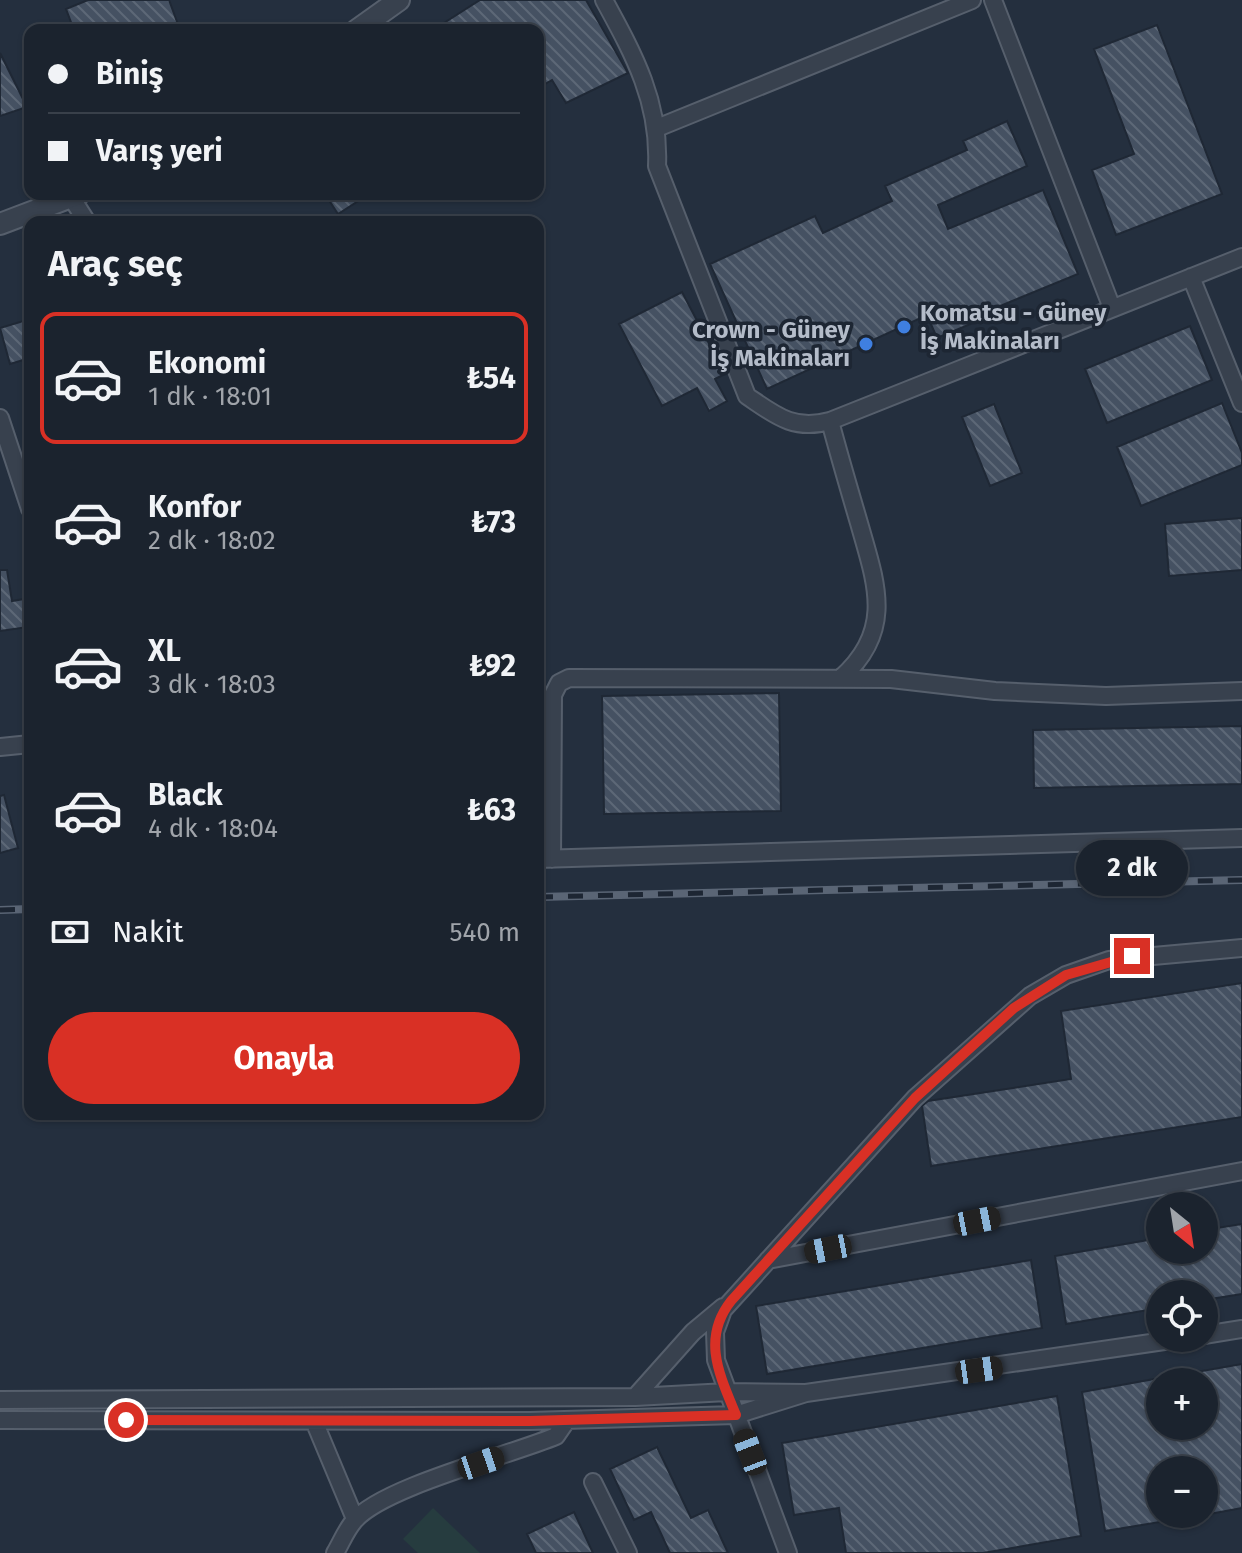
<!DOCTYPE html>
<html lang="tr">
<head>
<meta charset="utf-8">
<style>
  :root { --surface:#1b232e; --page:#242b36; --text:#f1f3f6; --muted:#a0a4aa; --line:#39404a; --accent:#d93025 }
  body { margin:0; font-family:"Fira Sans",sans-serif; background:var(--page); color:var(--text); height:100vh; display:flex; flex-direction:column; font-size:30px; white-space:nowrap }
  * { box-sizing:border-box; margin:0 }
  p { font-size:26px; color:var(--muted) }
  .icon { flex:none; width:44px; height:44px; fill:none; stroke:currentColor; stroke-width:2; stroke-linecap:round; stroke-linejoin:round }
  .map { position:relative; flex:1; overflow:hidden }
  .drawer { position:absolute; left:24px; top:216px; width:520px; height:904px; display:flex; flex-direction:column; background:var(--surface); border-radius:16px; box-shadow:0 2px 6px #0004,0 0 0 2px var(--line) }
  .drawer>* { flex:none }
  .guide { position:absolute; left:24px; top:24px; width:520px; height:176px; border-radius:16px; box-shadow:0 2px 6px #0004,0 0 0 2px var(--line); display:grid; align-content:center; height:176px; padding:0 24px; background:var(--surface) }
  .needle { width:52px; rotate:150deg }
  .buttons { position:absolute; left:1146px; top:1192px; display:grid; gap:16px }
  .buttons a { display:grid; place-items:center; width:72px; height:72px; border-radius:50%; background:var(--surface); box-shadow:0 2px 6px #0004,0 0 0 2px var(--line); font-size:40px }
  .end { position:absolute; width:36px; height:36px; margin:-18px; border:10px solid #d93025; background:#fff; box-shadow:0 0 0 4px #fff }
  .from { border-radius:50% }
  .bubble { position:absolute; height:56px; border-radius:28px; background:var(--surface); box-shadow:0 2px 6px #0004,0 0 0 2px var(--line); font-size:26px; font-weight:700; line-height:56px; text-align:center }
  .car { position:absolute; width:24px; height:48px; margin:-24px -12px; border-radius:10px; box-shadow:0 0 6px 2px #0007; background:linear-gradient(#222 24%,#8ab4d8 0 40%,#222 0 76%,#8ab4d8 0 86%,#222 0) }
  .guide b { display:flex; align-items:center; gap:28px; height:76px; font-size:30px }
  .guide b+b { border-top:2px solid var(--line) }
  .guide i { width:20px; height:20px; background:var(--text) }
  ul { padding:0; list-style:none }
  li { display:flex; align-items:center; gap:24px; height:132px; margin:0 16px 12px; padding:0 8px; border:4px solid transparent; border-radius:16px }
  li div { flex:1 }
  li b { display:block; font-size:30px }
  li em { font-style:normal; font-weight:700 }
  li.selected { border-color:var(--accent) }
  li>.icon { width:72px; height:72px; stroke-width:1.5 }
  h2 { padding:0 24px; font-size:36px; line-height:96px }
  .pay { display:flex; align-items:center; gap:20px; height:88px; padding:0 24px; font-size:30px }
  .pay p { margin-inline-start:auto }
  .cta { display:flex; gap:16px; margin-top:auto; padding:16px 24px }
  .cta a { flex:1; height:92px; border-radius:48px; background:var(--accent); color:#fff; font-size:32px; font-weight:700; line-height:92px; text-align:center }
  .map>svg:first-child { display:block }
  .garden { fill:#263c3f }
  .building { fill:url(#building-back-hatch); stroke:#1f2835; stroke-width:2 }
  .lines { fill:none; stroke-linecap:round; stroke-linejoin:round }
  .minor-casing { stroke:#565f6c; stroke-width:20 }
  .tertiary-casing { stroke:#565f6c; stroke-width:24 }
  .minor { stroke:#38414e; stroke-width:16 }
  .tertiary { stroke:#38414e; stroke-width:20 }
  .rail-casing { stroke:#5a6575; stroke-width:8 }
  .rail { stroke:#1d2633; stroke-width:5; stroke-dasharray:15; stroke-linecap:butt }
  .route { stroke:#d93025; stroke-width:10 }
  .shop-dot { fill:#3f7fe0; stroke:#1d2633; stroke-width:3 }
  .labels { text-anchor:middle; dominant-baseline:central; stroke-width:7; stroke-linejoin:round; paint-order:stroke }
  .poi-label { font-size:24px; font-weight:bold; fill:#b4bcc9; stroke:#1d2633; text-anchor:start }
</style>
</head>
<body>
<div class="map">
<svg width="1242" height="1553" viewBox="0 0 1242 1553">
  <defs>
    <pattern id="building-back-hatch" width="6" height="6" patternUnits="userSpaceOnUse" patternTransform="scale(2)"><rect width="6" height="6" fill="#455162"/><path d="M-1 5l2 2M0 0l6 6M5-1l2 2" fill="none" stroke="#5d6877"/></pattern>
  </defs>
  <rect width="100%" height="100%" fill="#242f3e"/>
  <path class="garden" d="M433 1508 480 1553H418L403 1539Z"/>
  <path class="building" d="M88 0H169L180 30H74L66 9Z
    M480 0H586L628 73 566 103 552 80 538 88V30H433Z
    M1157 25 1222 194 1116 235 1092 170 1134 154 1094 49Z
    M0 53 27 107 0 116Z
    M1007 121 1027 166 938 205 948 229 1043 190 1078 274 983 313 985 318 937 338 927 315 767 389 710 264 815 216 823 233 892 201 885 186 967 150 963 141Z
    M325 194H369L338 214Z
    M682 292 725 374 715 379 727 401 709 411 697 388 662 406 619 324Z
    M30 319V358L10 364 0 328Z
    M1190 326 1212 380 1107 423 1085 369Z
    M1222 403 1242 453V465L1141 506 1117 447Z
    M994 404 1022 473 990 486 962 417Z
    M1242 518V570L1169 576 1165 524Z
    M0 570H7L12 601 24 599 28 627 0 631Z
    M779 693 781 811 604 814 602 696Z
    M1242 726V784L1034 788 1033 730Z
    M4 795 18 848 0 853V796Z
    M1242 983V1117L931 1166 922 1106 928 1101 1071 1079 1061 1011Z
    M1242 1224V1294L1204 1300V1294H1160V1308L1066 1324 1055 1256 1160 1238V1250H1204V1230Z
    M1031 1260 1042 1328 767 1374 756 1306Z
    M1242 1364V1508L1204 1515V1470H1160V1522L1105 1531 1082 1392 1160 1378V1426H1204V1382H1179V1375Z
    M1057 1396 1081 1536 983 1553H846L839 1508 794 1515 782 1443Z
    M657 1447 691 1518 708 1510 728 1553H670L651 1512 634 1520 610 1469Z
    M574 1512 593 1553H536L527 1534Z"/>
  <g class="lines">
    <g class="minor-casing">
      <path id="minor" d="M604 0C634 55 660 102 657 166L747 396C775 415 793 431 830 421L1242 257
        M993 0 1112 308
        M657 128 972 0
        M71 197 87 222
        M1191 277 1242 403
        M0 418 30 509
        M830 421C839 455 849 489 859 523 876 583 895 630 841 678
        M0 747 30 744
        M538 859 1242 838
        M552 859 553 695 559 683 569 678 891 679 995 691 1106 696 1242 691
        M768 1260 1242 1171
        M1204 1335 1242 1329
        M635 1397 727 1392 806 1393 1185 1338
        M0 1400 635 1397 693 1332 723 1307
        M0 1420 530 1421 736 1415 806 1393
        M314 1421 355 1519
        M593 1482 628 1553
        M335 1553C341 1543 346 1530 354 1521 382 1487 511 1455 556 1436L567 1420
        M788 1553 716 1360 715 1332 723 1310 915 1098 1030 996 1066 975 1109 960 1242 948"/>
    </g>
    <g class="tertiary-casing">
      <path id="tertiary" d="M357 30 399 0
        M0 224 79 194"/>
    </g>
    <use href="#minor" class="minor"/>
    <use href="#tertiary" class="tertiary"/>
    <g class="rail-casing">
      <path id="rail" d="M538 897 1242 880
        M0 910 30 909"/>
    </g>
    <use href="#rail" class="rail"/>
  </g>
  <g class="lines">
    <path class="route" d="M126 1420 530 1421 736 1415C720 1376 701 1339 731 1301L915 1098 1014 1008 1066 975 1132 956"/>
  </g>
  <g class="shop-dot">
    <circle cx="904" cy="327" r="8"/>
    <circle cx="866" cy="344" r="8"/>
  </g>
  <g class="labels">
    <g class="poi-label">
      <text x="920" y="313">Komatsu - Güney<tspan x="920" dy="28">İş Makinaları</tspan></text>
      <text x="850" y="330" text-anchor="end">Crown - Güney<tspan x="850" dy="28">İş Makinaları</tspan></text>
    </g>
  </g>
</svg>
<div class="buttons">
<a><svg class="needle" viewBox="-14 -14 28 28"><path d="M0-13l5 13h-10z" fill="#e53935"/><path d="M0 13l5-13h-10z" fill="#a0a4aa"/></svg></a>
<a><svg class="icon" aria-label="locate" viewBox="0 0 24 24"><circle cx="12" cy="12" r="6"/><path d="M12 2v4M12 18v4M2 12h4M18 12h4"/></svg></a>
<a>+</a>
<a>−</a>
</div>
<i class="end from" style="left:126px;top:1420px"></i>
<i class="end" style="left:1132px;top:956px"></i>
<div class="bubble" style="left:1076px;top:840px;width:112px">2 dk</div>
<i class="car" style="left:977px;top:1221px;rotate:79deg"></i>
<i class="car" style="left:828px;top:1249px;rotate:259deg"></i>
<i class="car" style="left:979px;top:1370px;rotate:82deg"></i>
<i class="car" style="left:750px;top:1452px;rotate:339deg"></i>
<i class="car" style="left:481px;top:1463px;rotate:71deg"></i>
<div class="guide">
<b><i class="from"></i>Biniş</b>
<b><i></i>Varış yeri</b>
</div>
<section class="drawer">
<h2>Araç seç</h2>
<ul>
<li class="selected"><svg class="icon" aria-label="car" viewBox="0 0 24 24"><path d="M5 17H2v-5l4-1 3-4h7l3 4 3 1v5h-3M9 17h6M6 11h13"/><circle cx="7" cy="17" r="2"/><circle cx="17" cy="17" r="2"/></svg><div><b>Ekonomi</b><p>1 dk · 18:01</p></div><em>₺54</em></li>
<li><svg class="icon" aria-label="car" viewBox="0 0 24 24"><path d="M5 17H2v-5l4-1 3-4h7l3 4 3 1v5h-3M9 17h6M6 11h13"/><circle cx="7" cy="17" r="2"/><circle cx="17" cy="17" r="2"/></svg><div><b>Konfor</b><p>2 dk · 18:02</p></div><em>₺73</em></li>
<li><svg class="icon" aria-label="car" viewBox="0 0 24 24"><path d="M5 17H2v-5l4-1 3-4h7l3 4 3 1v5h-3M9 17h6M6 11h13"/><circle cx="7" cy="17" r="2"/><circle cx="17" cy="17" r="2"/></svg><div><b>XL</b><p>3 dk · 18:03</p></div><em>₺92</em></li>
<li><svg class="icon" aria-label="car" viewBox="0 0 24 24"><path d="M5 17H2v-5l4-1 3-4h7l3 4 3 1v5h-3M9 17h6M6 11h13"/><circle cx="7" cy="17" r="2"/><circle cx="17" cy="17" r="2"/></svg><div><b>Black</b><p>4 dk · 18:04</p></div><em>₺63</em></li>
</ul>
<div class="pay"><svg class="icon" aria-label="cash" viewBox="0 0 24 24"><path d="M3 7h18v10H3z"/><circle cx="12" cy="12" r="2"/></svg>Nakit<p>540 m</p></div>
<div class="cta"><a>Onayla</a></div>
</section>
</div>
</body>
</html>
